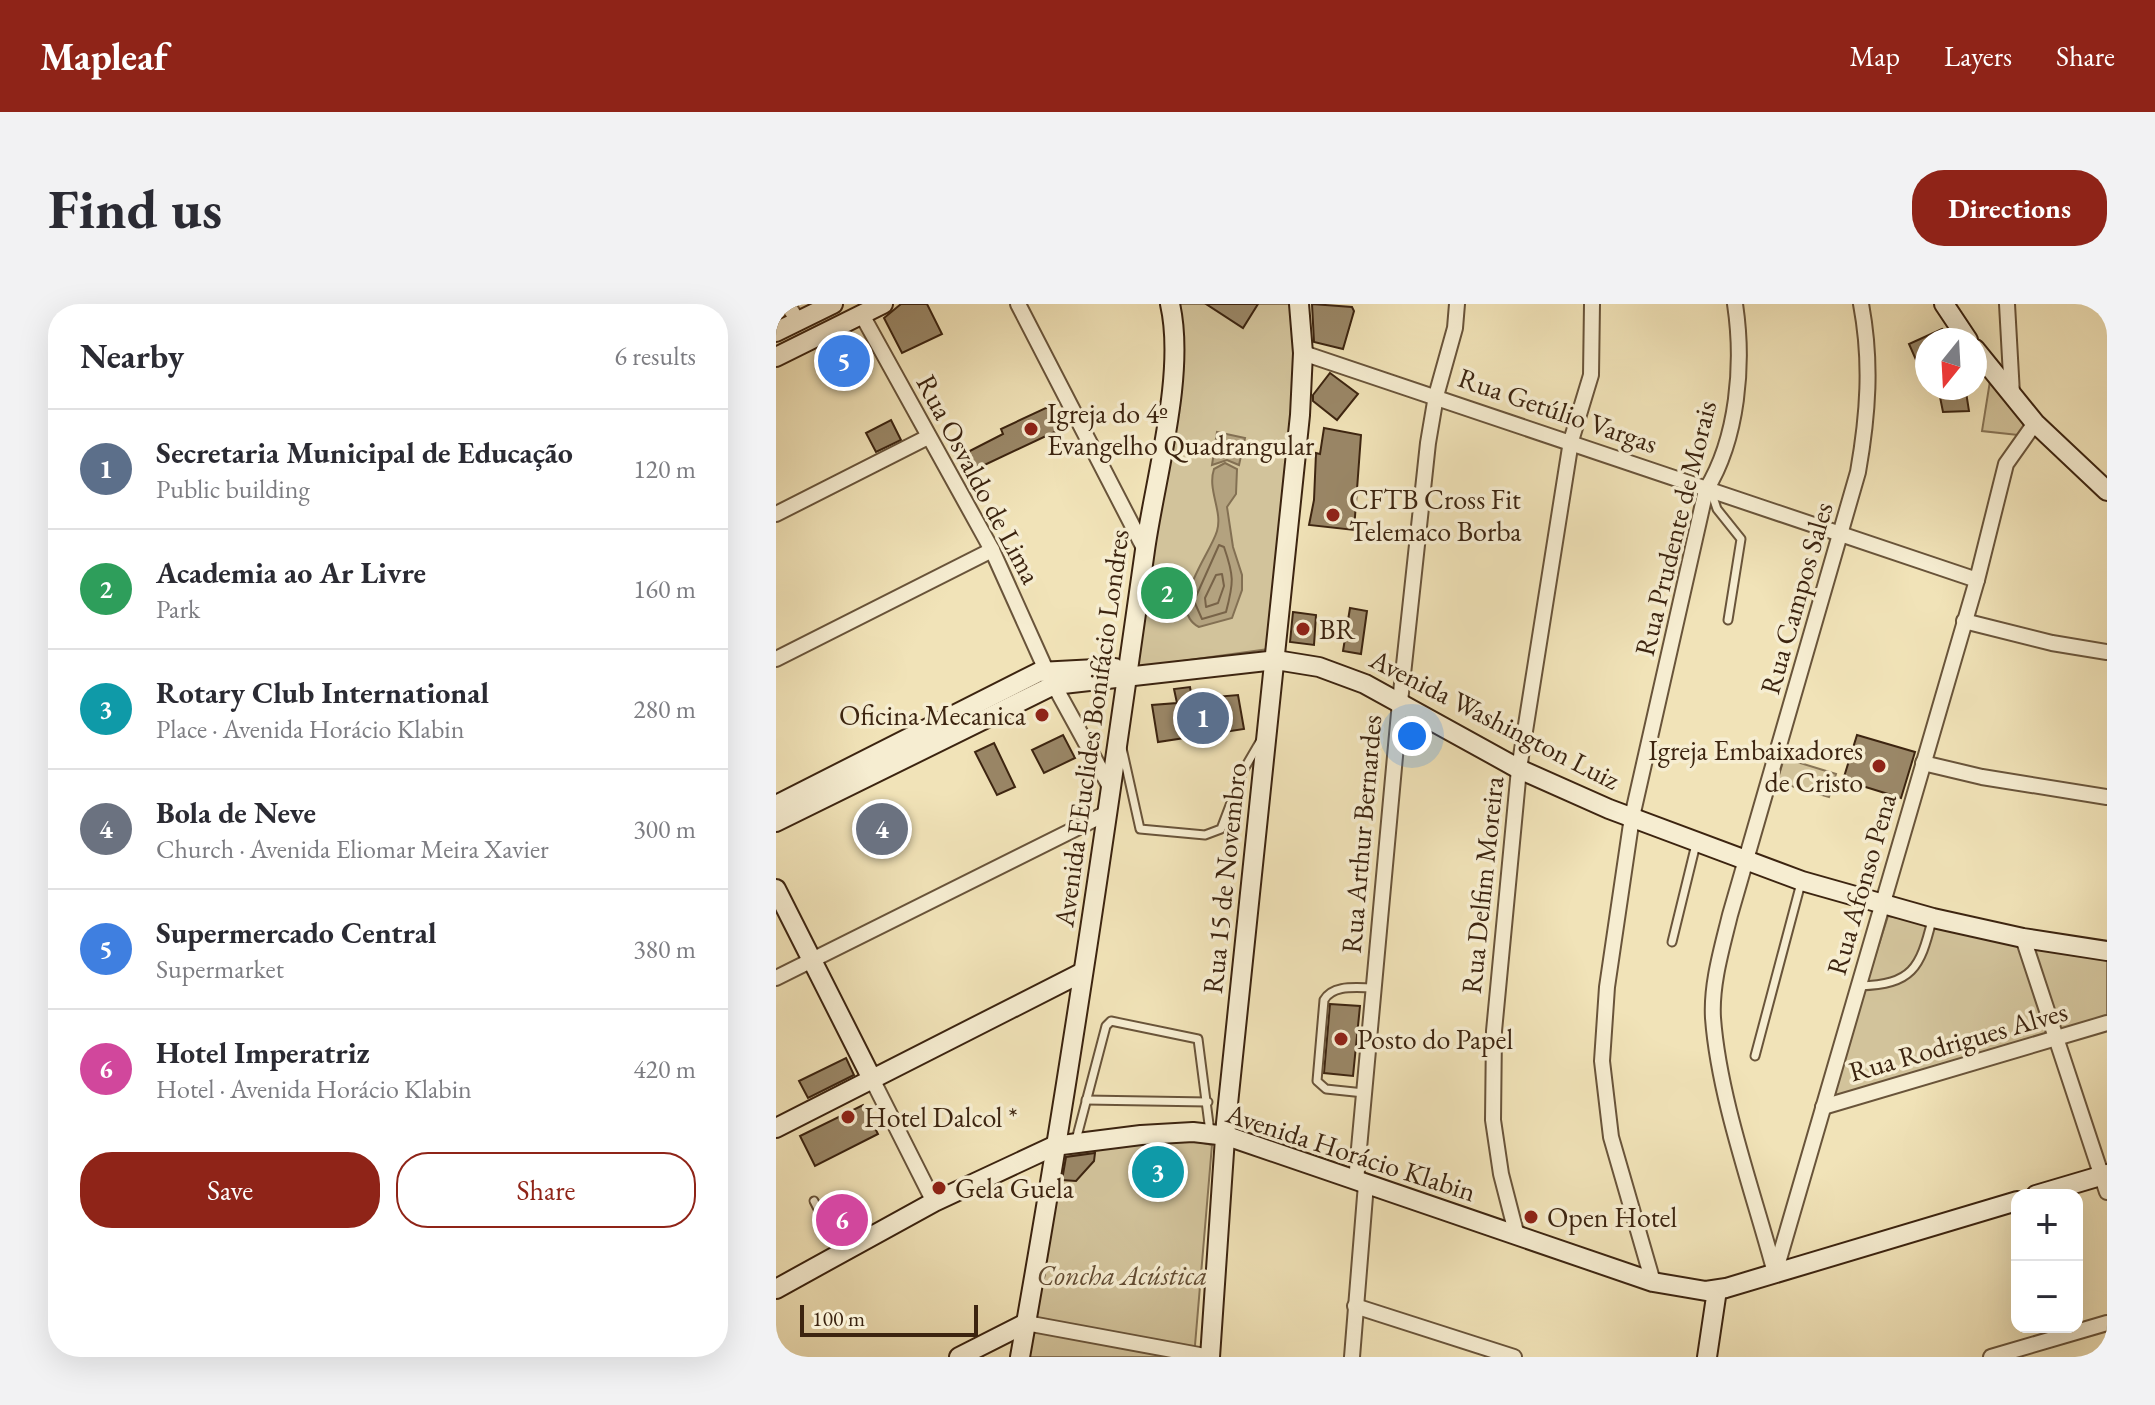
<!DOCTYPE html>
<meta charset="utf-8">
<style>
:root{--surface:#fff;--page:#f2f2f3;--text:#2b2b33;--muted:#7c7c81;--line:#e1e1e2;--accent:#8f2418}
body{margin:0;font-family:"EB Garamond",serif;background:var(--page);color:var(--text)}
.controls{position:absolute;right:24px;bottom:24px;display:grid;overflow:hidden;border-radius:16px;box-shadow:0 8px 32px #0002}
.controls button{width:72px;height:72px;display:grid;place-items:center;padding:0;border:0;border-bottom:2px solid var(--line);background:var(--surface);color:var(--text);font:40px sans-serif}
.compass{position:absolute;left:1139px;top:24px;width:72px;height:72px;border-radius:50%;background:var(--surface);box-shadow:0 8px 32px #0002;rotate:198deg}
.scale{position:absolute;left:24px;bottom:20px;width:178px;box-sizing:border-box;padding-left:8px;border:4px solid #3c2410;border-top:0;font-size:22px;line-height:28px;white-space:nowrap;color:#3c2410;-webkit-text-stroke:6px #f6edd1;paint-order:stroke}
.you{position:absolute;left:636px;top:432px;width:28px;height:28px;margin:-20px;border:6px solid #fff;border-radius:50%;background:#1a73e8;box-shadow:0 0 0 12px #1a73e833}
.badge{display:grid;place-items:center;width:52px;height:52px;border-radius:50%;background:var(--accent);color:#fff;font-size:26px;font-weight:700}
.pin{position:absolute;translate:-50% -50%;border:4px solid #fff;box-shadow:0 2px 8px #0006}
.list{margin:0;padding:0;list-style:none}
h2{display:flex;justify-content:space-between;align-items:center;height:104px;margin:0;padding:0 32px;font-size:34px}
h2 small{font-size:26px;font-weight:400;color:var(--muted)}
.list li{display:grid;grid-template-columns:52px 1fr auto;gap:24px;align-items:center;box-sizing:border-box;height:120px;padding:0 32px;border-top:2px solid var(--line)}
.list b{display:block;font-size:30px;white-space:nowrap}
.list p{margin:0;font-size:26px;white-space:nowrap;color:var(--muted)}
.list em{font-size:26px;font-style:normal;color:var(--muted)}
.actions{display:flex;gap:16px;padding:24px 32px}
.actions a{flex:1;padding:18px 0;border:2px solid var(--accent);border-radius:32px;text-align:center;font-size:28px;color:var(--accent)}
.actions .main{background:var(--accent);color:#fff}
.map{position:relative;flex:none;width:1331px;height:1053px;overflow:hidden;border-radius:32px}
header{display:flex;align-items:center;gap:48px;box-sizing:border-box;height:112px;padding:0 40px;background:var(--accent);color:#fff}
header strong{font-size:38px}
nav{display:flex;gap:44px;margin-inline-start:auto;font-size:28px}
.intro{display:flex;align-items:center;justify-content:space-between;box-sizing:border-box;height:192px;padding:0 48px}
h1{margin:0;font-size:56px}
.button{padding:20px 36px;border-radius:32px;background:var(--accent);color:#fff;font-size:28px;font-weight:700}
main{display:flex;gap:48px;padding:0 48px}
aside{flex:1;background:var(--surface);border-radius:32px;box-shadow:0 8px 32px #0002}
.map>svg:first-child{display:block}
.green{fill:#d2c39b;stroke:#877456;stroke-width:2}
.water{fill:#b3a27f;stroke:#837053;stroke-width:2}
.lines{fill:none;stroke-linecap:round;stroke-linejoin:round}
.shore{stroke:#786348;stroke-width:2}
.building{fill:#9a8767;stroke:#3c2410;stroke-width:2}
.lane-casing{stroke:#69543a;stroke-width:11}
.street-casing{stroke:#69543a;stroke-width:18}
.secondary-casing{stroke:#3c2410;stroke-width:22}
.lane{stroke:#f6edd1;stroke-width:7}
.street{stroke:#f6edd1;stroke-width:14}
.secondary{stroke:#f6edd1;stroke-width:18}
.poi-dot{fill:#8f2418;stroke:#f6edd1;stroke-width:3}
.labels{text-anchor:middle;stroke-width:7;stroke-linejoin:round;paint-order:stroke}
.street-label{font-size:28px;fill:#3c2410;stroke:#f6edd1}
.poi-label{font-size:28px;fill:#3c2410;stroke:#f6edd1;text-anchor:start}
.park-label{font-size:28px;font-style:italic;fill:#624c33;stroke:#f6edd1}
</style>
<header>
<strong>Mapleaf</strong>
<nav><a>Map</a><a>Layers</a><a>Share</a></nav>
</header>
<div class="intro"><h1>Find us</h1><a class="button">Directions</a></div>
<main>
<aside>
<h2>Nearby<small>6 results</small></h2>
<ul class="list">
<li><span class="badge" style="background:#5c6f8a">1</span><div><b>Secretaria Municipal de Educação</b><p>Public building</p></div><em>120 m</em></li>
<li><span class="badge" style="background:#2e9e5b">2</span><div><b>Academia ao Ar Livre</b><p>Park</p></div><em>160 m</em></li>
<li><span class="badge" style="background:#0f9aa8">3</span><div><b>Rotary Club International</b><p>Place · Avenida Horácio Klabin</p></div><em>280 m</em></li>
<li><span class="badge" style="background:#6b7280">4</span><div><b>Bola de Neve</b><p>Church · Avenida Eliomar Meira Xavier</p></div><em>300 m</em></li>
<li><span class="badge" style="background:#3f7fe0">5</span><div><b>Supermercado Central</b><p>Supermarket</p></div><em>380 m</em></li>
<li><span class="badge" style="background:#d1479c">6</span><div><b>Hotel Imperatriz</b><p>Hotel · Avenida Horácio Klabin</p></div><em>420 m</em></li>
</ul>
<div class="actions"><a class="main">Save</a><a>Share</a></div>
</aside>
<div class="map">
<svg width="1331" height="1053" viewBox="0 0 1331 1053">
<rect width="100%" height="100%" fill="#f1e3b8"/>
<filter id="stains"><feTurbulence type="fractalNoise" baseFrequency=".0025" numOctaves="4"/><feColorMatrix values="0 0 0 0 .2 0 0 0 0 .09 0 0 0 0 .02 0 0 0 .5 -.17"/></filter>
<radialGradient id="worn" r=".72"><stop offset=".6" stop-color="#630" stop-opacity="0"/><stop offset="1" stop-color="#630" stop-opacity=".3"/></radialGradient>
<!-- green -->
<g class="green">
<polygon points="400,0 520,0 522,29 500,344 356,364"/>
<polygon points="1214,77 1259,119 1242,131 1206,127"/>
<polygon points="1008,454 1060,470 1053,493 1001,478"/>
<polygon points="1112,612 1331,654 1331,714 1053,798"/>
<polygon points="390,830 436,841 418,1053 253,1053 286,854"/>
</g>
<!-- water -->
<g class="water">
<polygon points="441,128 469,134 463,161 451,156 436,161"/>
<path d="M449 159 461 165 460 190 451 203 457 243 466 271V286L456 314 423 323C389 305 434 251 441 227 447 207 431 186 438 165Z"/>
</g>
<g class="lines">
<!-- shore -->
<g class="shore">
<path d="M443 241 448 243C458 272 458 278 450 308L426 315 418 297Z"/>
<polygon points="446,270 448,282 442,299 430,303 429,294 440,271"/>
</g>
</g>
<!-- building -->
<g class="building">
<polygon points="125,0 151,0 166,30 126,49 108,14"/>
<polygon points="430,0 482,0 467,24"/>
<polygon points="536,0 576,3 578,7 567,45 538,38"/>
<polygon points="1166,25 1176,36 1151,36 1151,62 1144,65 1133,40"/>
<polygon points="554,69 582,90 561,116 537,97 537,91"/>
<polygon points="1190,88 1193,107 1167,108 1164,93 1167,89"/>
<polygon points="274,102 285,125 202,164 204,168 195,172 184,152 227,130 225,125"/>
<polygon points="115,116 125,136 100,148 90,129"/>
<polygon points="548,124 585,131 578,226 533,221 538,196 540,149 544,150"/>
<polygon points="574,304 591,307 585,350 567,347"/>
<polygon points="517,308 540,311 538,341 514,338"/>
<polygon points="414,383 416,395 462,391 468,425 382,438 376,401 401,399 398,385"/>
<polygon points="287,431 299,454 268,469 256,446"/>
<polygon points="1081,431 1139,448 1125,494 1067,476"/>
<polygon points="218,439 239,483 221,491 199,448"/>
<polygon points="104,499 126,542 107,551 86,508"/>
<polygon points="554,700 584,702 577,772 548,769"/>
<polygon points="70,754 78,771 32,794 23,777"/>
<polygon points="87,801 102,830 39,862 24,832"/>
<polygon points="319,849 318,857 300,877 286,876 290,853"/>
<polygon points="71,894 86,924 65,936 49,905"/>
</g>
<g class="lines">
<!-- lane casing -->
<g class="lane-casing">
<g id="lane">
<polyline points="1328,0 1331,4"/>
<polyline points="935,187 941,205 965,235 952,316"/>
<polyline points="346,444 364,525 429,531 445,525 467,467 485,436"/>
<polyline points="896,638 920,540"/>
<path d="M1084 682C1136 680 1144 665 1156 616"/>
<polyline points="979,752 1025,579"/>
<path d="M588 789 550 785 541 777 548 696C557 680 581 684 598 684"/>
<polyline points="310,796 432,798"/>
<polyline points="300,836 330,722 335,717 422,735 434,828"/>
<polyline points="38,897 64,948"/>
</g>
</g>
<!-- street casing -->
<g class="street-casing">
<g id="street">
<polyline points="11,0 22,17"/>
<polyline points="242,0 369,246"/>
<polyline points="1231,0 1236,90"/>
<polyline points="86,11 216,246 270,366"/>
<polyline points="527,49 1201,276"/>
<polyline points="0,210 152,133"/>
<polyline points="1188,317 1276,339 1331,348"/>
<polyline points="0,355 216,246"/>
<polyline points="278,381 334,483"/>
<polyline points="1147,459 1206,473 1331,493"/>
<polyline points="1247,634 1331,888"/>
<polyline points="0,674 331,509"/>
<polyline points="96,775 158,898"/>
<polyline points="1047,803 1331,719"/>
<polyline points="580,877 624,398 652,139 660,92 679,24 681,0"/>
<polyline points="741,932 725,870 717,816 718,727 743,465 795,137 815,71 816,0"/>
<path d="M999 969C978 890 943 795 937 714 935 680 946 644 954 611L1082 168C1092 111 1096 58 1085 0"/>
<polyline points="999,969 1201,276 1230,160 1259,119"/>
<path d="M877 978 835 833 826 757 831 683 856 513 930 186C962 134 968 60 959 0"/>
<polyline points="579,1002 738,1053"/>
<polyline points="250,1019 434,1053"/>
<polyline points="576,1053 590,880"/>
<polyline points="1215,1053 1331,1019"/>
</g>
</g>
<!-- secondary casing -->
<g class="secondary-casing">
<g id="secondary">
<polyline points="1168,0 1192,36"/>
<polyline points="0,28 57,0"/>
<polyline points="1199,45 1259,119 1331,187"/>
<polyline points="0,53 107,0"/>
<polyline points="0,501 263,368 339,364"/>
<polyline points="0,518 278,381 500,356 543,363 589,380 743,465 833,505 1026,577 1157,614 1247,634 1331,647"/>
<polyline points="0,585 96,775"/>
<polyline points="0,824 307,668"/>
<polyline points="1260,891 1331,870"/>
<polyline points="0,985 158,898 278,842 365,831 417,828 451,832 877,978 930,987 950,984 1241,897"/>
<polyline points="183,1053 250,1019"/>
<path d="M244 1053C292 785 331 515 369 246 379 174 410 70 394 0"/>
<polyline points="434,1053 450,819 524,111 527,49 523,0"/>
<polyline points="931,1053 941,986"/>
</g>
</g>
<!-- lane -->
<use href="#lane" class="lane"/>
<!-- street -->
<use href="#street" class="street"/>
<!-- secondary -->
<use href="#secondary" class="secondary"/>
</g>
<!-- markers -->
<g class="poi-dot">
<circle cx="255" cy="125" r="8"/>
<circle cx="557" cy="211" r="8"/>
<circle cx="527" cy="325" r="8"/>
<circle cx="266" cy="411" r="8"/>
<circle cx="1103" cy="462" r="8"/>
<circle cx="565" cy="735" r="8"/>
<circle cx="72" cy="813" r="8"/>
<circle cx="163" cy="884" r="8"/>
<circle cx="755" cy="913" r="8"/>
</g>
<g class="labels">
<!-- street labels -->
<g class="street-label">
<text transform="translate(782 106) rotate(19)" y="10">Rua Getúlio Vargas</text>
<text transform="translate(203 175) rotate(62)" y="10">Rua Osvaldo de Lima</text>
<text transform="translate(899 224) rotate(-76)" y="10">Rua Prudente de Morais</text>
<text transform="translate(1020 294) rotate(-74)" y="10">Rua Campos Sales</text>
<text transform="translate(719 415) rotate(27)" y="10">Avenida Washington Luiz</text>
<text transform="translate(315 424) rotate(-82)" y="10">Avenida EEuclides Bonifácio Londres</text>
<text transform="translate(585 530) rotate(-85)" y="10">Rua Arthur Bernardes</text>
<text transform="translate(448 574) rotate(-84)" y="10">Rua 15 de Novembro</text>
<text transform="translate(1085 580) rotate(-74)" y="10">Rua Afonso Pena</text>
<text transform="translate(706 581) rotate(-84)" y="10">Rua Delfim Moreira</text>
<text transform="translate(1182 737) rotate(-16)" y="10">Rua Rodrigues Alves</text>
<text transform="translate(575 848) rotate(18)" y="10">Avenida Horácio Klabin</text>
</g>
<!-- poi labels -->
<g class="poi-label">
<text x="271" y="119">Igreja do 4º<tspan x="271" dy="32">Evangelho Quadrangular</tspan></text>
<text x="573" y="205">CFTB Cross Fit<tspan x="573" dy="32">Telemaco Borba</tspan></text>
<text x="543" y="335">BR</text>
<text x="250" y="421" text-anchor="end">Oficina Mecanica</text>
<text x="1087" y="456" text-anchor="end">Igreja Embaixadores<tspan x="1087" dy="32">de Cristo</tspan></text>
<text x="581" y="745">Posto do Papel</text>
<text x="88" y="823">Hotel Dalcol *</text>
<text x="179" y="894">Gela Guela</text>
<text x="771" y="923">Open Hotel</text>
</g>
<!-- park labels -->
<g class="park-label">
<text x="346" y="981">Concha Acústica</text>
</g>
</g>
<rect width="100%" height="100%" filter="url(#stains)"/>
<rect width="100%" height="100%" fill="url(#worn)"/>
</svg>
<div class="controls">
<button>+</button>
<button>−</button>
</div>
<svg class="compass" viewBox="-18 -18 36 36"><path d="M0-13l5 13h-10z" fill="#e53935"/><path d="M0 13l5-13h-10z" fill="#7c7c81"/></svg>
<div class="scale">100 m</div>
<div class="you"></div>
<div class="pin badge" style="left:427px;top:414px;background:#5c6f8a">1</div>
<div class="pin badge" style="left:391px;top:289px;background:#2e9e5b">2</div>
<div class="pin badge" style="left:382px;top:868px;background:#0f9aa8">3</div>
<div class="pin badge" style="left:106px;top:525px;background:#6b7280">4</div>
<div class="pin badge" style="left:68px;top:57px;background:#3f7fe0">5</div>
<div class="pin badge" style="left:66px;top:916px;background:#d1479c">6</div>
</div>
</main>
